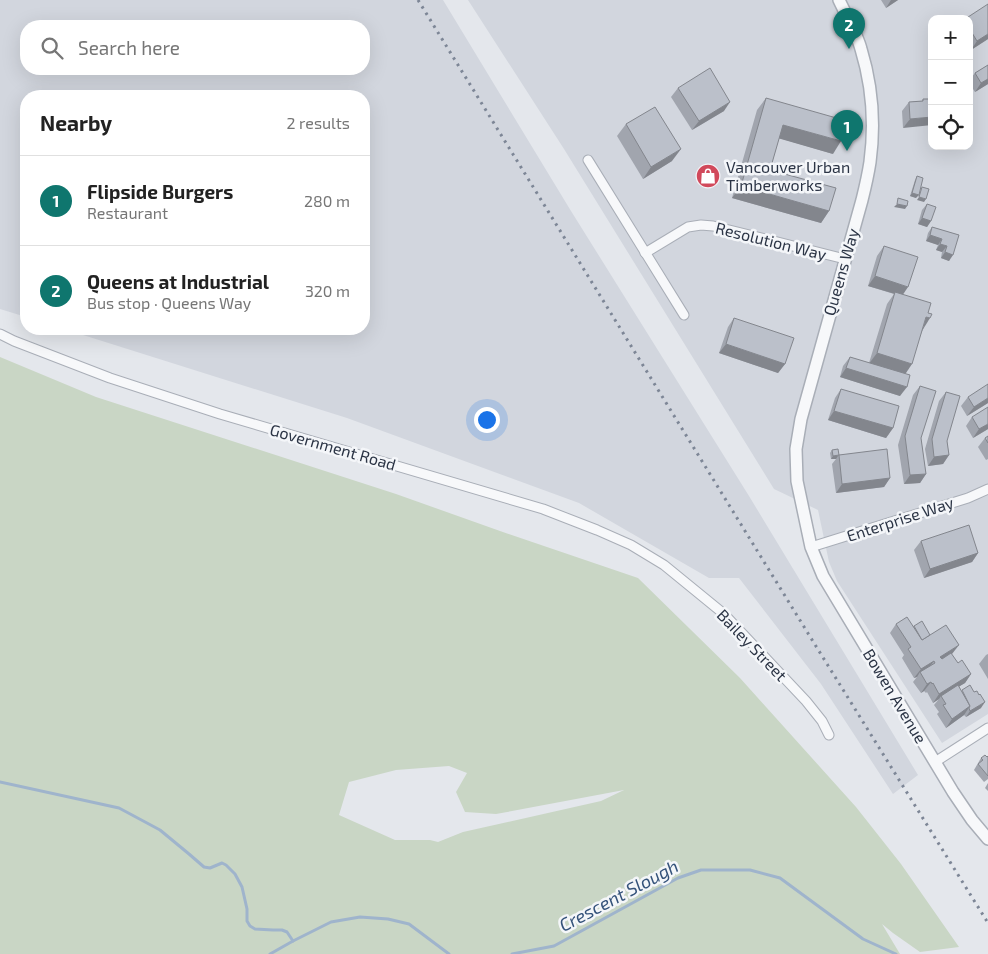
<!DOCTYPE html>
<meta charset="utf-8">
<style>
:root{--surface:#fff;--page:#f2f2f2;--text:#222;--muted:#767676;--line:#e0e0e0;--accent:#0f766e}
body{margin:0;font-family:"Exo 2",sans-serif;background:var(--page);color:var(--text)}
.controls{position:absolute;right:15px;top:15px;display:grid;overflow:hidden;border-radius:10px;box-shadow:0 5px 20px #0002}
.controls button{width:45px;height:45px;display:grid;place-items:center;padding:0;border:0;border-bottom:1px solid var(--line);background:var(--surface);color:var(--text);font:25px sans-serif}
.you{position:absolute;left:486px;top:419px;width:18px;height:18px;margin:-12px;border:4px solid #fff;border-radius:50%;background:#1a73e8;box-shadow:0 0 0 8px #1a73e833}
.badge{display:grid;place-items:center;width:32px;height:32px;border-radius:50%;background:var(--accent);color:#fff;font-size:16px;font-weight:700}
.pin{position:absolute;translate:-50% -41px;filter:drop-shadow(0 1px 2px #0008)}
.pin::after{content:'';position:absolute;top:26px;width:18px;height:15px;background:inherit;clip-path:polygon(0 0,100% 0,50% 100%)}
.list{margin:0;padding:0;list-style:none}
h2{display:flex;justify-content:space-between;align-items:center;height:65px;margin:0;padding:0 20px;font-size:21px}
h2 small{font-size:16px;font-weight:400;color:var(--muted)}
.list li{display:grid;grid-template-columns:32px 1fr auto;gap:15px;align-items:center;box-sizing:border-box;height:90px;padding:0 20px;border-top:1px solid var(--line)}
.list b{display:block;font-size:19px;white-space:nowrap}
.list p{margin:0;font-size:16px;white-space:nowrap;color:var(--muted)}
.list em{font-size:16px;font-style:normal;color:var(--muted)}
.icon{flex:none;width:28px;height:28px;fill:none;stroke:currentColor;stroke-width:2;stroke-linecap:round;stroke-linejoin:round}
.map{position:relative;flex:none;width:988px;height:954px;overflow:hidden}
.search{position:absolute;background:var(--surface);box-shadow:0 5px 20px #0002;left:20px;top:20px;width:350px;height:55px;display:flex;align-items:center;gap:12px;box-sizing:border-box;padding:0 18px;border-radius:20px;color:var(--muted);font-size:19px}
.panel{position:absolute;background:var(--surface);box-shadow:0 5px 20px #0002;left:20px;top:90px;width:350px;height:245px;border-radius:20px}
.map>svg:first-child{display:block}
.built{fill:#d2d6de;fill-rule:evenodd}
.green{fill:#c9d6c5;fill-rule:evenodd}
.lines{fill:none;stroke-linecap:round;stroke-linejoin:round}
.stream{stroke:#9fb4cc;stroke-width:3}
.minor-casing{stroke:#a9aeb7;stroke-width:11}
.tertiary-casing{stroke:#a9aeb7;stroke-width:14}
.minor{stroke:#f7f8fa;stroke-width:9}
.tertiary{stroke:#f7f8fa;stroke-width:11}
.rail{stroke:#7d8696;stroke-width:3;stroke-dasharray:2.5 5;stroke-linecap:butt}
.wall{fill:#a1a5ae}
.shaded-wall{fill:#83868d}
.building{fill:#bbc0ca;stroke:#83868d}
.labels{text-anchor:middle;stroke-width:5;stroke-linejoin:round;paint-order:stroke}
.poi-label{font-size:16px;fill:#2b3445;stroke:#f4f6f9;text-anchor:start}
.street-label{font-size:16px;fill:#2b3445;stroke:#f4f6f9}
.water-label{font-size:18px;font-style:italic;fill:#34527a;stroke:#f4f6f9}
</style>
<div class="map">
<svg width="988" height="954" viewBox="0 0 988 954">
<rect width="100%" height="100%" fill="#e4e7ec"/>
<!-- built -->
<g class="built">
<path d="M0 0H443L571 211 749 496 918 775 893 794 821 684 739 578H709L579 503 347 418 64 329H364V96H26V317L0 309ZM364 26V69H26V26Z"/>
<path d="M468 0H988V714L942 743 837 581 829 562 818 510 774 489 564 149ZM932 19H969V146H932Z"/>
</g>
<!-- green -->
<path class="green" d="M0 357 96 397 396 494 500 531 638 578 740 678 856 807 901 864 959 947 920 952 893 933 882 924 900 954H0ZM449 766 467 773 456 792 465 812 496 814 624 790 601 801 463 832 438 842 430 840H395L339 815 349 782 396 770Z"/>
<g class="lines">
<!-- stream -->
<g class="stream">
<polyline points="0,782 119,808 147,823 160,830 189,854 204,867 210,868 222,863 226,865 235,874 242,887 247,909 247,921 250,926 255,929 273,930 282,930 287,932 293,941"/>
<polyline points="270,954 293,941 331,922 360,917 388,919 409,924 449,954"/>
<polyline points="512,954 554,946 678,878 701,870 750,870 780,878 863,939 896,954"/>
</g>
<!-- minor casing -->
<g class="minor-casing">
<g id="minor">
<polyline points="588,160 684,315"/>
<polyline points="645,253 688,227 701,225 713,226 845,259"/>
<polyline points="0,334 14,341 110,378 220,414 543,509 597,530 631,545 664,565 724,614 806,701 822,721 829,735"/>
<polyline points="811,547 968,498 988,489"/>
<polyline points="935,762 988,728"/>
</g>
</g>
<!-- tertiary casing -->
<g class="tertiary-casing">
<path id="tertiary" d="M839 0C846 15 857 34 861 49 872 85 875 125 870 162 868 175 865 188 862 200L801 419 796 449 797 481 811 547 823 576 953 792 972 820 988 839"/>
</g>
<!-- minor -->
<use href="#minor" class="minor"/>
<!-- tertiary -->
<use href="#tertiary" class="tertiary"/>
<!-- rail -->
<polyline class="rail" points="418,0 814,643 988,923"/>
</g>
<!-- wall -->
<g class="wall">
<polygon points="881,0 898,0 886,8"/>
<polygon points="969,19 988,39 971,50 969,48"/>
<polygon points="988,65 988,84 975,92 969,83 969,80 975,73"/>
<polygon points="678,88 724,111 692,130 671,97"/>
<polygon points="766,98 833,154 779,138 770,170 829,211 821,223 732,198 757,110"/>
<polygon points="923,99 932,99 903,128 902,111 909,102 922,101"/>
<polygon points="626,124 672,161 643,179 617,136"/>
<polygon points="917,176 916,198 910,196 915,180"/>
<polygon points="927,204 931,221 927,227 918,224 922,210"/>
<polygon points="932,227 959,235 949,261 941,258 942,252 936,250 938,245 926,241 928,233"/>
<polygon points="884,246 903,294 923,329 905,374 900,396 840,377 843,366 850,357 869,363 887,304 894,294 868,286 877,256"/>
<polygon points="734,318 785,364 778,373 719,353 728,327"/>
<polygon points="920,386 921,438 926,474 920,483 904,484 898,445 913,395"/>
<polygon points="841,389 893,428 886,438 828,420 835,398"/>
<polygon points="946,392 947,441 949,455 943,464 928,466 925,449 939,401"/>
<polygon points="968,397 988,403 967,416 961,406"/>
<polygon points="972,417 988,429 973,438 966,426"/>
<polygon points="988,436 988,459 986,460 978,447 985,438"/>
<polygon points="832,450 839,455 890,478 884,487 836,493 832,464 836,459 831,459 830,453"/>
<polygon points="921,541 978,553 972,562 924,578 914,550"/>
<polygon points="896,624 914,626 930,635 952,655 958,663 971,674 965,683 959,686 961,691 981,708 966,717 964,715 946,728 937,714 939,712 934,705 939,699 933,703 927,692 926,693 924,691 921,693 913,682 917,677 914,678 902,658 904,655 890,633"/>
<polygon points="988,654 988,679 979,664 986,655"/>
<polygon points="988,756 988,779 984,782 974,770 981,758"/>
<polygon points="988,783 988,791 985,788"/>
</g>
<!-- shaded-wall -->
<g class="shaded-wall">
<polygon points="891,0 898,0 886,8"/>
<polygon points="988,34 988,39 971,50 977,41"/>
<polygon points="988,79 988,84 975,92 981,83"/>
<polygon points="730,102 724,111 692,130 699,121"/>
<polygon points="932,117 932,125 903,128 910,119"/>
<polygon points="783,125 841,141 833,154 774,137"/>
<polygon points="681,149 672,161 643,179 651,167"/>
<polygon points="741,186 829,211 821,223 732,198"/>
<polygon points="912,193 919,195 916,198 910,196"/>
<polygon points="919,197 926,199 924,202 917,200"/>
<polygon points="897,204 907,206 905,209 894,207"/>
<polygon points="922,218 931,221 927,227 918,224"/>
<polygon points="930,235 942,239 938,245 926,241"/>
<polygon points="940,244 947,246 942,252 936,250"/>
<polygon points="945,252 953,255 949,261 941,258"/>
<polygon points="875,276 908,287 902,296 868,286"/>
<polygon points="926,317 930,318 922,331"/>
<polygon points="726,344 785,364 778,373 719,353"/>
<polygon points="877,353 912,364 904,376 868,365"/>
<polygon points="846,368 907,387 900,396 840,377"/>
<polygon points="988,398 988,403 967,416 974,407"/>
<polygon points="834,411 893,428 886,438 828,420"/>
<polygon points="988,424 988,429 973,438 979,429"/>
<polygon points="949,455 943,464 928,466 934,457"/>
<polygon points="833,456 838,456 836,459 831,459"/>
<polygon points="926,474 920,483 904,484 910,475"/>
<polygon points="890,478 884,487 836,493 842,484"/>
<polygon points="978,553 972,562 924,578 930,569"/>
<polygon points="959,645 952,654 934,666 940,657"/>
<polygon points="934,661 927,670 920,672 917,677 914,678 921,669"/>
<polygon points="971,674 965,683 942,697 941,696 939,699 933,703 939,694"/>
<polygon points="931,682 924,691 921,693 927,684"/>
<polygon points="985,702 981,708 966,717 970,711"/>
<polygon points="970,706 964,715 946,728 952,719 959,714"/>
</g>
<!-- building -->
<g class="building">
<polygon points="988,4 988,34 977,41 969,28 969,19 965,19"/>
<polygon points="988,65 988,79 981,83 975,73"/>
<polygon points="710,68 730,102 699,121 678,88"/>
<polygon points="766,98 847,121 841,141 783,125 770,170 836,188 829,211 741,186"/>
<polygon points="923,99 932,99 932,117 910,119 909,102 923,101"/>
<polygon points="655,107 681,149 651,167 626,124"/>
<polygon points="917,176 923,178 919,195 912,193"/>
<polygon points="922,187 929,189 926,199 919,197"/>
<polygon points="898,198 908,201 907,206 897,204"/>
<polygon points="927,204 936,207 931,221 922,218"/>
<polygon points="932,227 959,235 953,255 945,252 947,246 940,244 942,239 930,235"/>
<polygon points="884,246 918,257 908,287 875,276"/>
<polygon points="895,292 931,303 928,313 932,314 930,318 926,317 912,364 877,353"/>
<polygon points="734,318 794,338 785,364 726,344"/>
<polygon points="850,357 910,375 907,387 846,368"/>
<polygon points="988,384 988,398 974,407 968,397"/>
<polygon points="920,386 936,391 921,438 926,474 910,475 905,436"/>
<polygon points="841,389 899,406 893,428 834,411"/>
<polygon points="946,392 960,396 947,441 949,455 934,457 932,439"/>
<polygon points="988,407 988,424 979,429 972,417"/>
<polygon points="988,436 988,443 985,438"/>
<polygon points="838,449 839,455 833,456 832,450"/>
<polygon points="887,449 890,478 842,484 839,455"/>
<polygon points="969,525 978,553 930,569 921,541"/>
<polygon points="907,617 922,640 946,625 959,645 940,657 942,659 951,653 958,663 962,660 971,674 939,694 933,683 932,684 931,682 927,684 920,672 935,663 934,661 921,669 908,649 911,647 896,624"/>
<polygon points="922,621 930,635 922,640 914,626"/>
<polygon points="958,685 970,706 959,714 952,719 943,705 946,704 941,696"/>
<polygon points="970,685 974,692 977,691 979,695 980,694 985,702 970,711 969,708 970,706 962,690"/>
<polygon points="985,755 987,757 988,756 988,776 978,764 983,760 981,758"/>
</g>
<!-- icons -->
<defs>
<g id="shop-disc" transform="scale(1.25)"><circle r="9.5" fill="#d1495b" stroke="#f4f6f9"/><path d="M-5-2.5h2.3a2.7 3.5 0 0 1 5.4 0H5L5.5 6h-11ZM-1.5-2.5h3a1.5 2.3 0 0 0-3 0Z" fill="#fff"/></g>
</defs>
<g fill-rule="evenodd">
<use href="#shop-disc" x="708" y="176"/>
</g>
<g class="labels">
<!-- poi labels -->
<g class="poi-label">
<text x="726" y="173">Vancouver Urban<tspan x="726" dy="18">Timberworks</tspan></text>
</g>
<!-- street labels -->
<g class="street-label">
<text transform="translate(771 241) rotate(14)" y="6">Resolution Way</text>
<text transform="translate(841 272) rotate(-74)" y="6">Queens Way</text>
<text transform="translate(333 447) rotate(16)" y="6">Government Road</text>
<text transform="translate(900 519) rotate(-18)" y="6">Enterprise Way</text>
<text transform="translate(752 645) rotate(46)" y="6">Bailey Street</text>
<text transform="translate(895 696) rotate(59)" y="6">Bowen Avenue</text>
</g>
<!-- water labels -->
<g class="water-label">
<text transform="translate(619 896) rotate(-28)" y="6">Crescent Slough</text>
</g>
</g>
</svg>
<div class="controls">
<button>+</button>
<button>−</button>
<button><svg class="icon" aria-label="locate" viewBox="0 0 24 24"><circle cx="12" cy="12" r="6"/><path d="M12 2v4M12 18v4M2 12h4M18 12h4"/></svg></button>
</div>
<div class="you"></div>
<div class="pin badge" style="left:847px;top:151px">1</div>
<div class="pin badge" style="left:849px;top:49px">2</div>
<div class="search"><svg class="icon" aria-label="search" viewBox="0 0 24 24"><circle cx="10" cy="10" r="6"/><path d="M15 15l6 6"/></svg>Search here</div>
<section class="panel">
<h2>Nearby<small>2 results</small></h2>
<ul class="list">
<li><span class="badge">1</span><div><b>Flipside Burgers</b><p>Restaurant</p></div><em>280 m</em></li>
<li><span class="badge">2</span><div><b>Queens at Industrial</b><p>Bus stop · Queens Way</p></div><em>320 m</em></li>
</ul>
</section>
</div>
